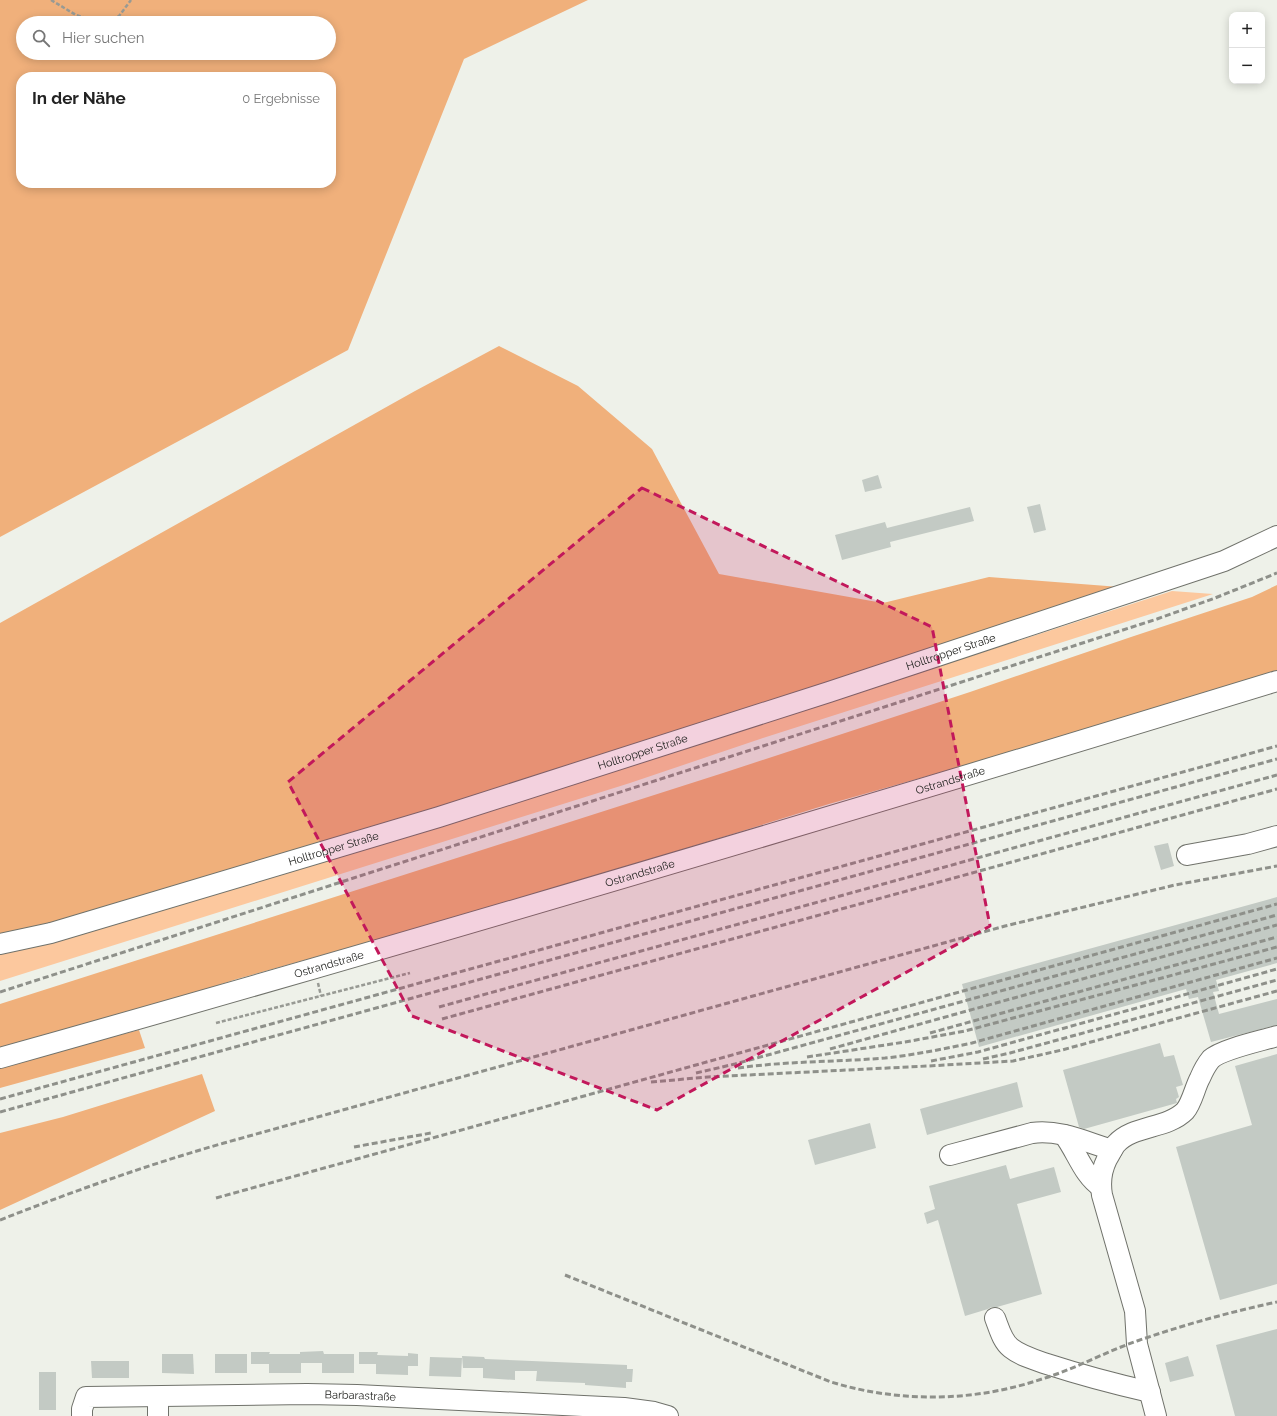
<!DOCTYPE html>
<html lang="de">
<meta charset="utf-8">
<style>
:root{--surface:#fff;--page:#f6f6f6;--text:#222;--muted:#767676;--line:#e0e0e0}
body{margin:0;font-family:Raleway,sans-serif;background:var(--page);color:var(--text)}
.controls{position:absolute;right:12px;top:12px;display:grid;overflow:hidden;border-radius:8px;box-shadow:0 2px 10px #0003}
.controls button{width:36px;height:36px;display:grid;place-items:center;padding:0;border:0;border-bottom:1px solid var(--line);background:var(--surface);color:var(--text);font:20px sans-serif}
.list{margin:0;padding:0;list-style:none}
h2{display:flex;justify-content:space-between;align-items:center;height:52px;margin:0;padding:0 16px;font-size:17px}
h2 small{font-size:13px;font-weight:400;color:var(--muted)}
.icon{flex:none;width:22px;height:22px;fill:none;stroke:currentColor;stroke-width:2;stroke-linecap:round;stroke-linejoin:round}
.map{position:relative;flex:none;width:1277px;height:1416px;overflow:hidden}
.search{position:absolute;background:var(--surface);box-shadow:0 2px 10px #0003;left:16px;top:16px;width:320px;height:44px;display:flex;align-items:center;gap:10px;box-sizing:border-box;padding:0 14px;border-radius:22px;color:var(--muted);font-size:15px}
.panel{position:absolute;background:var(--surface);box-shadow:0 2px 10px #0003;left:16px;top:72px;width:320px;height:116px;border-radius:16px}
.map>svg:first-child{display:block}
.green{fill:#fcc89e}
.forest{fill:#f0b07b;fill-rule:evenodd}
.building{fill:#c3cac4}
.lines{fill:none;stroke-linecap:round;stroke-linejoin:round}
.minor-casing{stroke:#70726b;stroke-width:22}
.path{stroke:#989a94;stroke-width:2.5;stroke-dasharray:4 2;stroke-linecap:butt}
.minor{stroke:#fff;stroke-width:20}
.rail{stroke:#8e908a;stroke-width:3;stroke-dasharray:6 3;stroke-linecap:butt}
.marked{fill:#c2185b;fill-opacity:0.2;stroke:#c2185b;stroke-width:3;stroke-dasharray:8 5;stroke-linejoin:round}
.labels{text-anchor:middle;stroke-width:4;stroke-linejoin:round;paint-order:stroke}
.street-label{font-size:11px;fill:#232421;stroke:#eef1e9}
</style>
<div class="map">
<svg width="1277" height="1416" viewBox="0 0 1277 1416">
<rect width="100%" height="100%" fill="#eef1e9"/>
<!-- green -->
<path class="green" d="M1172 591 1213 594 763 738 630 783 0 981V954C394 843 783 717 1172 591Z"/>
<!-- forest -->
<g class="forest">
<path d="M0 0H588L464 59 348 350 0 537ZM23 23H329V53H23ZM21 77H331V183H21Z"/>
<polygon points="499,346 578,386 652,449 719,574 883,603 989,577 1120,587 478,797 0,938 0,623 415,391"/>
<polygon points="1277,585 1277,672 1075,734 829,804 539,894 237,979 132,1013 0,1049 0,1004 723,773 970,692 1131,637 1252,597"/>
<polygon points="139,1030 145,1048 0,1088 0,1066"/>
<polygon points="202,1074 215,1111 0,1210 0,1133 63,1117"/>
</g>
<!-- building -->
<g class="building">
<polygon points="878,475 882,488 865,492 862,480"/>
<polygon points="1040,504 1046,530 1034,533 1027,507"/>
<polygon points="970,507 974,521 890,542 891,547 842,560 835,535 885,522 887,528"/>
<polygon points="1168,843 1174,866 1161,870 1154,846"/>
<polygon points="1277,897 1277,963 1216,980 1219,991 1213,992 1219,1014 1277,999 1277,1025 1211,1042 1198,997 1189,999 1186,989 979,1047 962,984"/>
<polygon points="1160,1043 1164,1057 1174,1055 1183,1085 1176,1087 1179,1097 1176,1099 1177,1103 1084,1129 1079,1127 1063,1070"/>
<polygon points="1277,1054 1277,1284 1220,1300 1176,1147 1252,1125 1235,1066"/>
<polygon points="1017,1082 1023,1107 927,1135 920,1109"/>
<polygon points="870,1123 876,1148 815,1165 808,1140"/>
<polygon points="1006,1165 1010,1179 1054,1167 1061,1192 1017,1204 1042,1294 997,1307 991,1307 988,1309 965,1316 938,1220 927,1224 924,1213 935,1209 929,1186"/>
<polygon points="1277,1329 1277,1416 1235,1416 1216,1345"/>
<polygon points="323,1351 324,1354 354,1354 354,1373 322,1373 322,1363 301,1363 301,1373 269,1373 269,1364 251,1364 251,1352 270,1352 269,1354 300,1354 300,1352"/>
<polygon points="359,1352 378,1352 377,1355 408,1356 408,1353 418,1354 418,1366 408,1366 408,1375 376,1374 376,1364 359,1364"/>
<polygon points="162,1354 193,1354 194,1374 162,1373"/>
<rect x="215" y="1354" width="32" height="19"/>
<polygon points="462,1356 484,1357 485,1359 627,1365 627,1369 633,1369 632,1382 626,1382 626,1388 585,1385 585,1383 536,1381 537,1371 515,1371 515,1380 483,1378 483,1368 463,1368"/>
<polygon points="1188,1356 1194,1376 1170,1382 1165,1363"/>
<polygon points="430,1357 462,1358 461,1377 429,1376"/>
<polygon points="91,1361 129,1361 129,1378 92,1378"/>
<rect x="39" y="1372" width="17" height="38"/>
</g>
<g class="lines">
<!-- minor casing -->
<g class="minor-casing">
<g id="minor">
<polyline points="1187,855 1248,844 1277,836"/>
<path id="s1" d="M0 944 51 933 439 817 829 692 1224 561 1277 536"/>
<path id="s2" d="M0 1058C427 938 852 811 1277 681"/>
<path d="M1064 1135C1077 1152 1083 1175 1101 1187"/>
<path d="M950 1155 1032 1133C1059 1129 1086 1142 1112 1150"/>
<path d="M995 1318C999 1328 1002 1341 1011 1348 1021 1356 1035 1360 1047 1364 1081 1375 1115 1384 1150 1392"/>
<polyline points="158,1397 158,1416"/>
<path id="s3" d="M82 1416V1409L86 1397 307 1394 357 1395 624 1408 654 1412 668 1416"/>
<path d="M1156 1416 1137 1344 1135 1311 1102 1195C1100 1183 1101 1171 1107 1159 1110 1154 1113 1148 1116 1144 1133 1125 1167 1129 1185 1111 1192 1103 1195 1087 1200 1078 1203 1071 1206 1065 1211 1059 1222 1049 1261 1041 1277 1036"/>
</g>
</g>
<!-- path -->
<g class="path">
<polyline points="51,0 76,15 89,19 108,20 119,16 131,0"/>
<polyline points="318,983 321,996"/>
<polyline points="216,1023 410,973"/>
</g>
<!-- minor -->
<use href="#minor" class="minor"/>
<!-- rail -->
<g class="rail">
<polyline points="0,992 1157,619 1215,598 1277,573"/>
<polyline points="439,1007 1277,775"/>
<polyline points="442,1019 1277,789"/>
<polyline points="930,1033 1277,937"/>
<polyline points="830,1049 1277,925"/>
<polyline points="807,1057 905,1042 965,1031 1277,947"/>
<polyline points="983,1059 1010,1053 1277,980"/>
<polyline points="931,1061 978,1052 1277,969"/>
<path d="M738 1068C787 1061 836 1062 885 1058 914 1055 943 1049 972 1043L1277 958"/>
<polyline points="696,1073 735,1064 1277,915"/>
<polyline points="651,1082 708,1077 928,1066 1013,1061 1062,1050 1277,991"/>
<polyline points="0,1099 1277,746"/>
<polyline points="0,1112 1277,759"/>
<polyline points="354,1147 431,1133"/>
<polyline points="216,1198 1277,904"/>
<path d="M0 1220C74 1191 147 1165 224 1143L1005 926 1175 885 1277 866"/>
<path d="M565 1275 831 1382C900 1403 974 1402 1042 1379 1075 1369 1105 1352 1137 1341 1183 1325 1230 1312 1277 1302"/>
</g>
</g>
<!-- marked area -->
<path class="marked" d="M642 488 932 627 990 926 657 1110 412 1016 288 782Z"/>
<g class="labels">
<!-- street labels -->
<g class="street-label">
<text dy="4" stroke="none"><textPath href="#s1" startOffset="995">Holltropper Straße</textPath></text>
<text dy="4" stroke="none"><textPath href="#s1" startOffset="671">Holltropper Straße</textPath></text>
<text dy="4" stroke="none"><textPath href="#s2" startOffset="990">Ostrandstraße</textPath></text>
<text dy="4" stroke="none"><textPath href="#s1" startOffset="347">Holltropper Straße</textPath></text>
<text dy="4" stroke="none"><textPath href="#s2" startOffset="666">Ostrandstraße</textPath></text>
<text dy="4" stroke="none"><textPath href="#s2" startOffset="342">Ostrandstraße</textPath></text>
<text dy="4" stroke="none"><textPath href="#s3" startOffset="294">Barbarastraße</textPath></text>
</g>
</g>
</svg>
<div class="controls">
<button>+</button>
<button>−</button>
</div>
<div class="search"><svg class="icon" aria-label="search" viewBox="0 0 24 24"><circle cx="10" cy="10" r="6"/><path d="M15 15l6 6"/></svg>Hier suchen</div>
<section class="panel">
<h2>In der Nähe<small>0 Ergebnisse</small></h2>
<ul class="list">
</ul>
</section>
</div>
